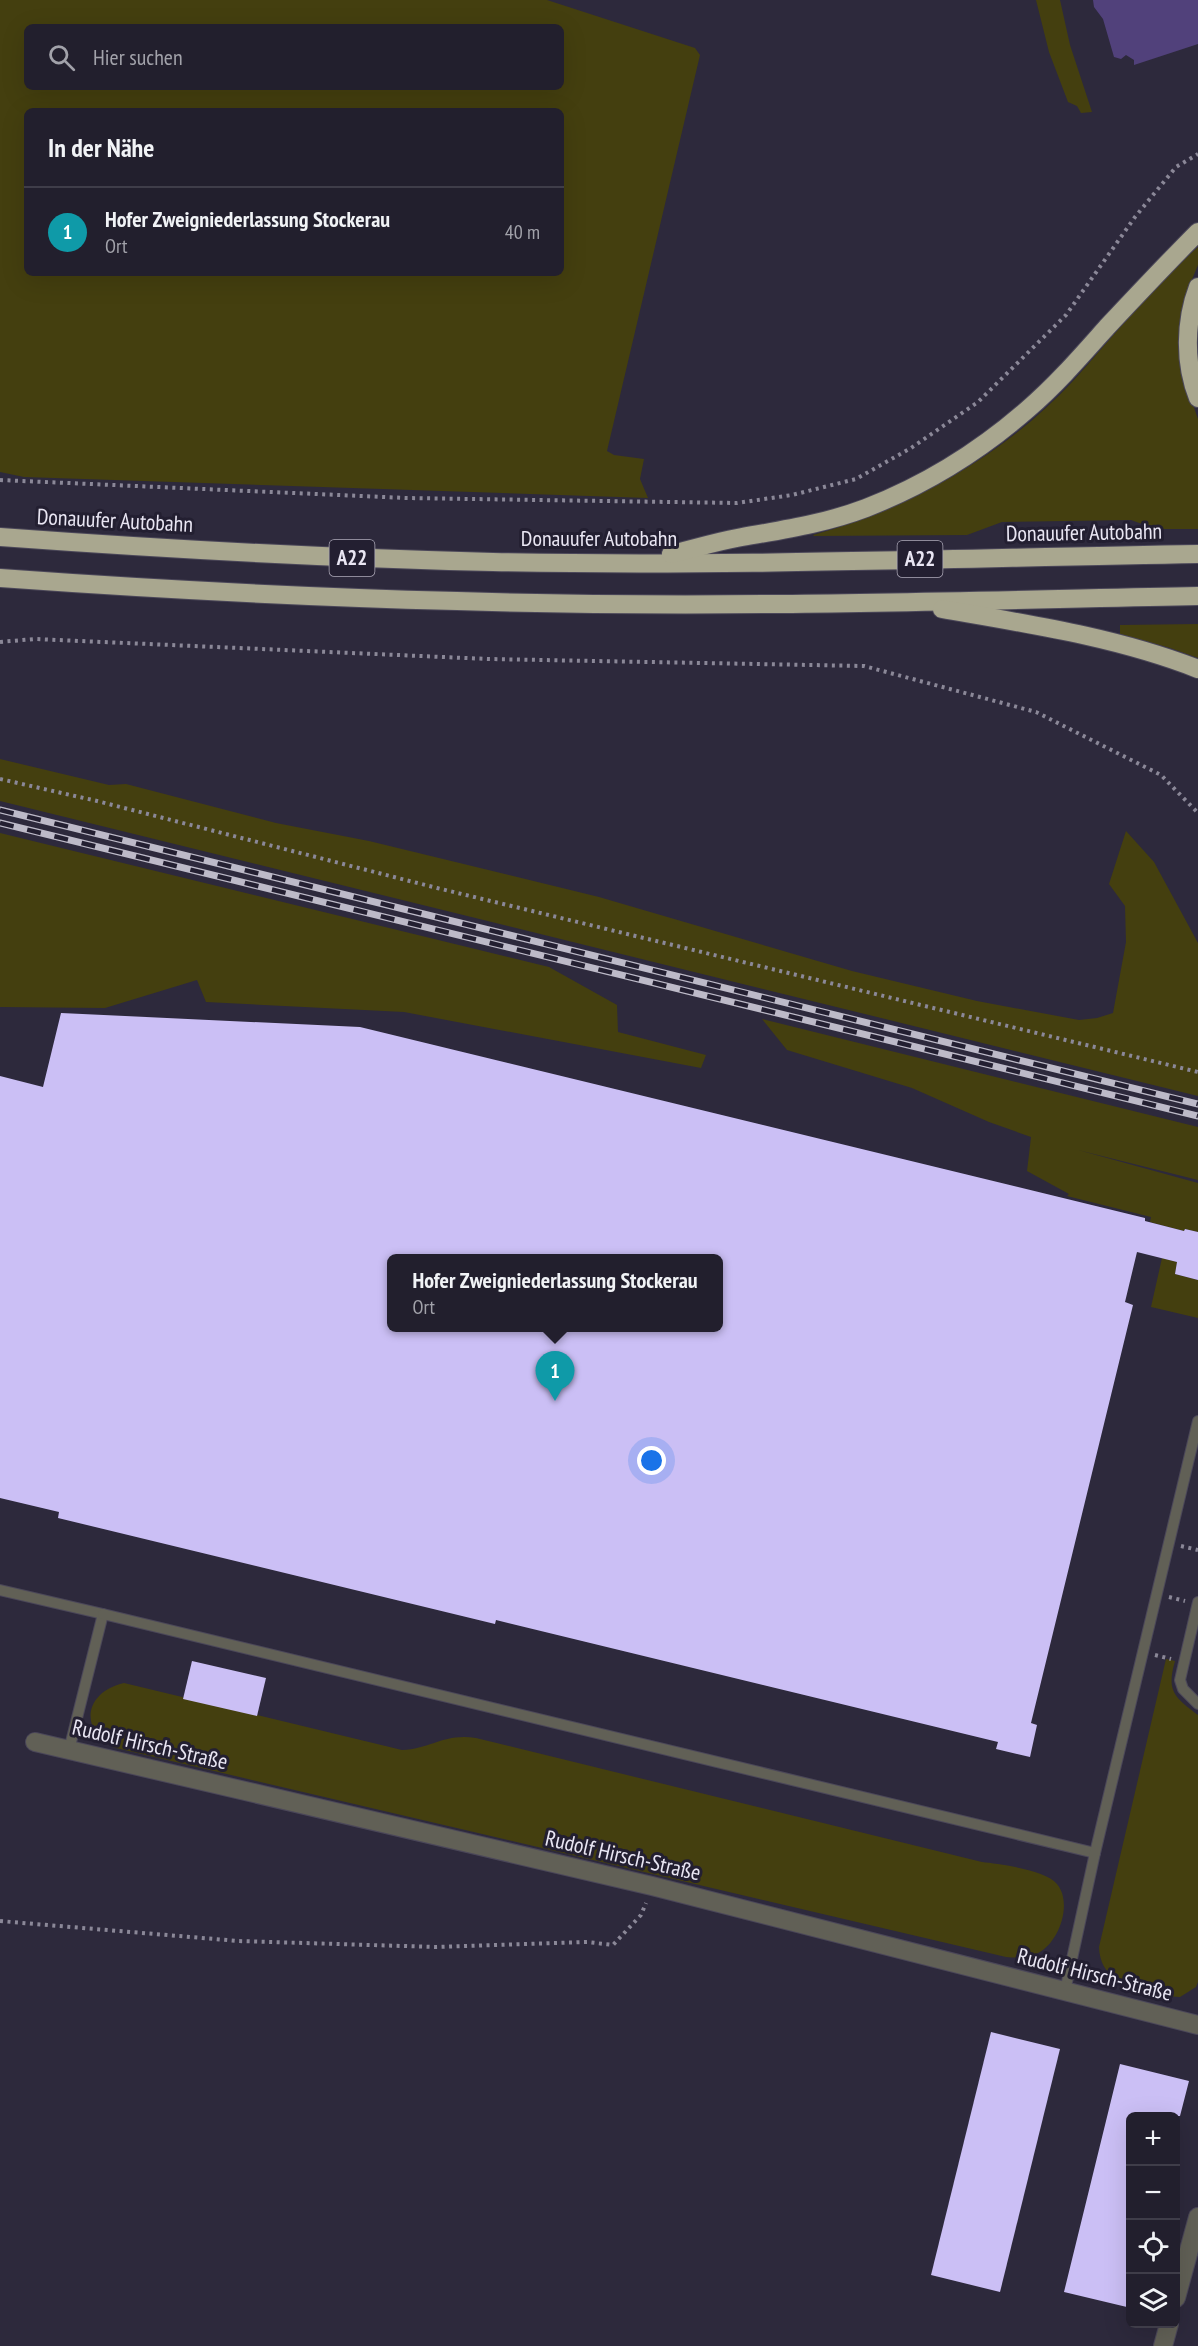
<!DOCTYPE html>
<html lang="de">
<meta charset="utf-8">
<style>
:root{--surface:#221f2d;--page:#2e2c39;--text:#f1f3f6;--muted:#a2a2aa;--line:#3f3d49;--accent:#ea580c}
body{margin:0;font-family:"PT Sans Narrow",sans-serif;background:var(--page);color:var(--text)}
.controls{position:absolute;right:18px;bottom:18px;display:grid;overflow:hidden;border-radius:9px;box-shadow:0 6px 24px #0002}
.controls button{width:54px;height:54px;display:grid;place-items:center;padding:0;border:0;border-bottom:2px solid var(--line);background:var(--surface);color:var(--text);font:30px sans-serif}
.you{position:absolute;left:652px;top:1461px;width:21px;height:21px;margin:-15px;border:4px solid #fff;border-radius:50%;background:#1a73e8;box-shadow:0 0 0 9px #1a73e833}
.badge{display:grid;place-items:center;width:39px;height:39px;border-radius:50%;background:var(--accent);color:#fff;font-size:20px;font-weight:700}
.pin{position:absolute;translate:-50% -50px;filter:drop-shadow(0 2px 3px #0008)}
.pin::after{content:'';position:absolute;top:32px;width:21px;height:18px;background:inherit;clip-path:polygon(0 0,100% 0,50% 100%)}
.popup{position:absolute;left:387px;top:1254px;width:336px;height:78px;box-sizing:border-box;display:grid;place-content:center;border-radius:9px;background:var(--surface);filter:drop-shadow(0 2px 4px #0005);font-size:20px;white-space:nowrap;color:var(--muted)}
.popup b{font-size:22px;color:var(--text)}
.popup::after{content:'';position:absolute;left:50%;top:100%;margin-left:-12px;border:12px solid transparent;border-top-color:var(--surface)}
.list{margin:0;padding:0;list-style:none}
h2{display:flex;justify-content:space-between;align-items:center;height:78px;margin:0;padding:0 24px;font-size:26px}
h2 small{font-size:20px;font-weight:400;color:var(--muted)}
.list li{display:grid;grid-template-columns:39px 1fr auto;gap:18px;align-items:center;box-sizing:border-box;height:90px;padding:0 24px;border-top:2px solid var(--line)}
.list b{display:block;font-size:22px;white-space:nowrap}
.list p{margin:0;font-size:20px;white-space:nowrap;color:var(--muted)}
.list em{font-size:20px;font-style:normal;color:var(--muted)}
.icon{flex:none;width:33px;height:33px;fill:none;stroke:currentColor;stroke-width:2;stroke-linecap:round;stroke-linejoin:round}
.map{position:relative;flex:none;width:1198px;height:2346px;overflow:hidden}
.search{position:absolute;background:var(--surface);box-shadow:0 6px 24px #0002;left:24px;top:24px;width:540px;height:66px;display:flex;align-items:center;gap:15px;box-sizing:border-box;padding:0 21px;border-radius:9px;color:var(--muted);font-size:22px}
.panel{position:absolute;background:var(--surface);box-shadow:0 6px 24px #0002;left:24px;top:108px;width:540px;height:168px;border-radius:9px}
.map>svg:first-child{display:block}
.green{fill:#443f0f;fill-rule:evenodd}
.water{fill:#51417b}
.building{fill:#cbbff5;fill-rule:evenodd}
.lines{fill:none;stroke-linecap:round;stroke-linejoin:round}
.lane-casing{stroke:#4b4759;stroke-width:12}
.street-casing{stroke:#4b4759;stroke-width:20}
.highway-casing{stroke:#4b4759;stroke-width:20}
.path{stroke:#8b8898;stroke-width:4;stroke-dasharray:3 4.5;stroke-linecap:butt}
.lane{stroke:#616056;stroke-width:10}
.street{stroke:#616056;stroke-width:18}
.highway{stroke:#a9a78f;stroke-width:18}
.rail-casing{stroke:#bdbac8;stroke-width:7}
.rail{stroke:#231f31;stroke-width:4.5;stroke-dasharray:14;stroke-linecap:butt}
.labels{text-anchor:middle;stroke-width:6;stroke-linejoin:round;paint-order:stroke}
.shield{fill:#231f31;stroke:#aeaab9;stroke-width:1.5}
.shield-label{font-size:21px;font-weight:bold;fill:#e9e6f3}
.street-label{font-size:22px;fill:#e9e6f3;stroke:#231f31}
</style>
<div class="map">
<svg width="1198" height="2346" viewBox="0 0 1198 2346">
<rect width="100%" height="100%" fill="#2d293c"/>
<!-- green -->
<g class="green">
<path d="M0 0H547L695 48 700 55 607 451 614 455 644 459 640 479 648 498 24 477 0 472ZM27 27H561V87H27ZM27 111H561V273H27Z"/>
<polygon points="1036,0 1060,0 1070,45 1092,112 1081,113 1077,106 1068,102 1049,52"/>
<path d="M1198 247V265L1188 289 1184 379 1198 419V529H1156L1131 520 1002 522 967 535 814 536 813 535C912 507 1003 456 1073 381 1114 336 1152 286 1198 247Z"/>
<polygon points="1198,624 1198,658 1170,648 1120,634 1120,625"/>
<polygon points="0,759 109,785 126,784 276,823 369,841 599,897 852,971 977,1001 1079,1020 1097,1018 1113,1013 1126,942 1125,906 1109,884 1126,831 1154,862 1198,943 1198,1096 0,801"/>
<polygon points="0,833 549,967 617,1005 618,1032 706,1055 701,1068 404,1012 206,1002 197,980 105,1008 0,1007"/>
<polygon points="762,1019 1198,1127 1198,1180 1078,1150 1198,1183 1198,1232 1185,1229 1184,1231 1150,1222 1151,1217 1067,1196 1069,1194 1027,1171 1031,1137 989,1122 912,1088 787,1050"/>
<polygon points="1162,1258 1177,1262 1175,1274 1198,1280 1198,1318 1151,1307"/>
<path d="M1166 1659 1175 1661C1166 1692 1175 1697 1198 1715V1982L1196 1987 1180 1997C1170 1997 1161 1994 1152 1992 1125 1986 1100 1978 1099 1947Z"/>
<path d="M124 1683 402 1750C431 1749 444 1733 476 1738L982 1862C1000 1864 1046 1870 1057 1884 1073 1903 1059 1943 1038 1953 1028 1958 1017 1958 1006 1957L116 1748C78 1731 84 1692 124 1683Z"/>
</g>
<!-- water -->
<polygon class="water" points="1093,0 1198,0 1198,44 1134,65 1134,60 1126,55 1121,59 1114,57 1103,19 1094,7"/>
<!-- building -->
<g class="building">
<path d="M61 1013 360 1027 1145 1218V1221L1184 1231 1185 1229 1198 1232V1280L1175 1274 1177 1262 1137 1252 1125 1302 1133 1305 1031 1723 1037 1725 1030 1757 996 1749 998 1742 496 1620 495 1624 58 1518 59 1512 0 1498V1076L43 1087ZM392 1258H718V1328H392Z"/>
<polygon points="192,1661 266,1678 257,1716 183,1699"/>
<polygon points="991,2032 1060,2049 1000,2292 931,2275"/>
<polygon points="1120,2064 1189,2081 1180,2116 1131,2116 1131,2308 1064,2292"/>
</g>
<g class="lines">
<!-- lane casing -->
<g class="lane-casing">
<g id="lane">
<polyline points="0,1590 103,1614 69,1750"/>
<polyline points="1198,1602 1180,1680 1183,1689 1198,1704"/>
<polyline points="103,1614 1095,1853"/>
<polyline points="1065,1991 1095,1853 1198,1421"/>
</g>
</g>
<!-- street casing -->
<g class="street-casing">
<g id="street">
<polyline points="35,1742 652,1886 1198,2025"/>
<polyline points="1176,2298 1198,2217"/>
<polyline points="1163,2346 1169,2324"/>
</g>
</g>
<!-- highway casing -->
<g class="highway-casing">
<g id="highway">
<path d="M1198 287C1185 321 1184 363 1198 398"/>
<path d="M0 537C164 549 329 558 493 562 728 567 963 558 1198 554"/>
<path d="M671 554C693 549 715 542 737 538 781 530 824 524 866 508 925 485 980 451 1028 409 1057 384 1082 355 1107 327 1137 295 1167 263 1198 232"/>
<path d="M0 578C152 589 305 597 457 601 704 609 951 601 1198 596"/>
<path d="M942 609C1028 624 1116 637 1198 669"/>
</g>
</g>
<!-- path -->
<g class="path">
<polyline points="0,480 406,498 737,503 792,495 856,479 911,448 978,402 1066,315 1135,217 1176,167 1198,154"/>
<polyline points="0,642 35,639 488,659 864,666 1036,712 1161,775 1198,813"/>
<polyline points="0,779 97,801 437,888 1198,1072"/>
<polyline points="1181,1546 1198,1550"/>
<polyline points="1169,1597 1185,1601"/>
<polyline points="1155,1655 1171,1659"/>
<polyline points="0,1921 238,1941 436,1947 587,1942 613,1945 641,1915 646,1903"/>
</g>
<!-- lane -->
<use href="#lane" class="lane"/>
<!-- street -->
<use href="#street" class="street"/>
<!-- highway -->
<use href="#highway" class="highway"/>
<!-- rail casing -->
<g class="rail-casing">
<g id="rail">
<polyline points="0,810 1198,1104"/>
<polyline points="0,823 1198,1116"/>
</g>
</g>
<!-- rail -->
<use href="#rail" class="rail"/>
</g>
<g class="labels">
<!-- shield labels -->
<g class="shield">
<rect x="329.5" y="540" width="45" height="36" rx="4.5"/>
<rect x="897.5" y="541" width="45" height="36" rx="4.5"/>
</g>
<g class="shield-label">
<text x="352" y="565">A22</text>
<text x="920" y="566">A22</text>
</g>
<!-- street labels -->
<g class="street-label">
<text transform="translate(115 520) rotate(3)" y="8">Donauufer Autobahn</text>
<text transform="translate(1084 532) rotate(-1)" y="8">Donauufer Autobahn</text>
<text x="599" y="546">Donauufer Autobahn</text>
<text transform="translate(150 1744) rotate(13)" y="8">Rudolf Hirsch-Straße</text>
<text transform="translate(623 1855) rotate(13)" y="8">Rudolf Hirsch-Straße</text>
<text transform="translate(1095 1974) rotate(14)" y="8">Rudolf Hirsch-Straße</text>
</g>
</g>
</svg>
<div class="controls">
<button>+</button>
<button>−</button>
<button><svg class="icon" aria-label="locate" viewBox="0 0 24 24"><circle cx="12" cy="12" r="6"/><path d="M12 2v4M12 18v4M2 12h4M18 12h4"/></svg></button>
<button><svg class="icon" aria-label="layers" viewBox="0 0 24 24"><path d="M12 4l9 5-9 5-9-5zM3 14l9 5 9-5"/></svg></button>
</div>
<div class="you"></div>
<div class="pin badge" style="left:555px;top:1401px;background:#0f9aa8">1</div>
<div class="popup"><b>Hofer Zweigniederlassung Stockerau</b>Ort</div>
<div class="search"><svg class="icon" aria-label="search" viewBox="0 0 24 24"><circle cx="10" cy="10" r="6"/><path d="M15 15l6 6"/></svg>Hier suchen</div>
<section class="panel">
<h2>In der Nähe<small></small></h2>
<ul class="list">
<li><span class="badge" style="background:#0f9aa8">1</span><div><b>Hofer Zweigniederlassung Stockerau</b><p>Ort</p></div><em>40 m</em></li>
</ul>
</section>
</div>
